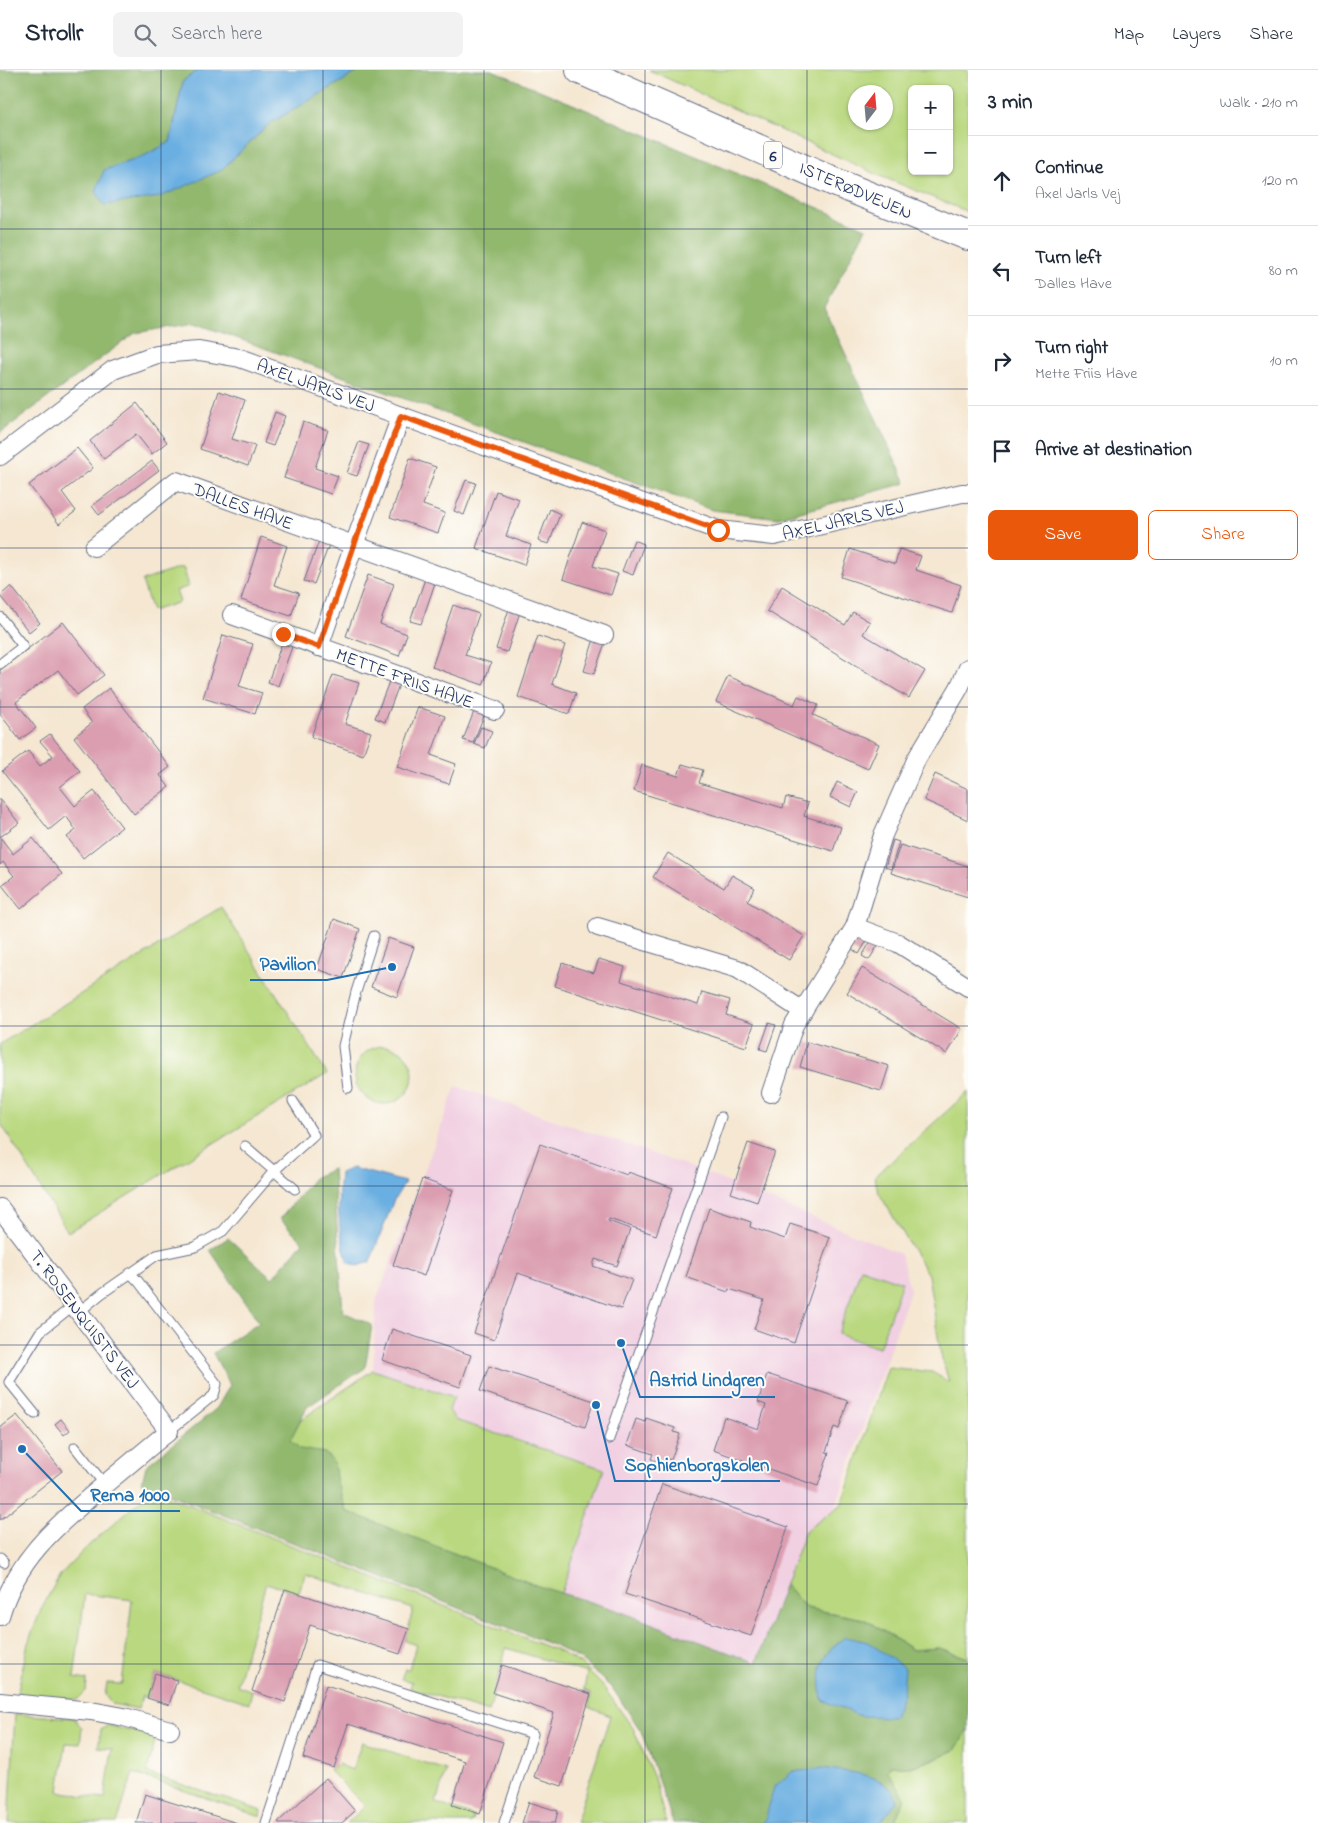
<!DOCTYPE html>
<meta charset="utf-8">
<style>
:root{--surface:#fff;--page:#f2f2f3;--text:#1f2937;--muted:#747a83;--line:#e0e1e3;--accent:#ea580c}
body{margin:0;font-family:"Indie Flower",sans-serif;background:var(--page);color:var(--text)}
.controls{position:absolute;right:15px;top:15px;display:grid;overflow:hidden;border-radius:8px;box-shadow:0 1px 4px #0004}
.controls button{width:45px;height:45px;display:grid;place-items:center;padding:0;border:0;border-bottom:1px solid var(--line);background:var(--surface);color:var(--text);font:25px sans-serif}
.compass{position:absolute;left:848px;top:15px;width:45px;height:45px;border-radius:50%;background:var(--surface);box-shadow:0 1px 4px #0004;rotate:16deg}
.stop{position:absolute;width:15px;height:15px;margin:-11px;border:4px solid #ea580c;border-radius:50%;background:#fff}
.stop.end{background:#ea580c;border-color:#fff;box-shadow:0 1px 5px #0008}
.list{margin:0;padding:0;list-style:none}
h2{display:flex;justify-content:space-between;align-items:center;height:65px;margin:0;padding:0 20px;font-size:21px}
h2 small{font-size:16px;font-weight:400;color:var(--muted)}
.list li{display:grid;grid-template-columns:32px 1fr auto;gap:15px;align-items:center;box-sizing:border-box;height:90px;padding:0 20px;border-top:1px solid var(--line)}
.list b{display:block;font-size:19px;white-space:nowrap}
.list p{margin:0;font-size:16px;white-space:nowrap;color:var(--muted)}
.list em{font-size:16px;font-style:normal;color:var(--muted)}
.actions{display:flex;gap:10px;padding:15px 20px}
.actions a{flex:1;padding:11px 0;border:1px solid var(--accent);border-radius:8px;text-align:center;font-size:18px;color:var(--accent)}
.actions .main{background:var(--accent);color:#fff}
.icon{flex:none;width:28px;height:28px;fill:none;stroke:currentColor;stroke-width:2;stroke-linecap:round;stroke-linejoin:round}
.map{position:relative;flex:none;width:968px;height:1753px;overflow:hidden}
header{display:flex;align-items:center;gap:30px;box-sizing:border-box;height:70px;padding:0 25px;background:var(--surface);border-bottom:1px solid var(--line)}
header strong{font-size:24px}
nav{display:flex;gap:28px;margin-inline-start:auto;font-size:18px}
.search{width:350px;height:45px;background:var(--page);display:flex;align-items:center;gap:12px;box-sizing:border-box;padding:0 18px;border-radius:8px;color:var(--muted);font-size:19px}
main{display:flex}
aside{flex:1;background:var(--surface)}
.map>svg:first-child{display:block}
.built{fill:#f1d0e2}
.green{fill:#b9d87f;stroke:#6a846e;fill-rule:evenodd}
.forest{fill:#92b86e;stroke:#567466}
.water{fill:#6bafe1;stroke:#436fa0}
.building{fill:#db9eb0}
.lines{fill:none;stroke-linecap:round;stroke-linejoin:round}
.lane-casing{stroke:#676f86;stroke-width:11}
.street-casing{stroke:#676f86;stroke-width:20}
.highway-casing{stroke:#676f86;stroke-width:30}
.lane{stroke:#fff;stroke-width:9}
.street{stroke:#fff;stroke-width:18}
.highway{stroke:#fff;stroke-width:28}
.route{stroke:#ea580c;stroke-width:6}
.grid{fill:none;stroke:#1b2f5e;stroke-width:1;stroke-opacity:0.55}
.labels{text-anchor:middle;stroke-width:4;stroke-linejoin:round;paint-order:stroke}
.shield{fill:#fdfcf7;stroke:#5f6c8c;stroke-width:1}
.shield-label{font-size:16px;font-weight:bold;fill:#1b2f5e}
.street-label{font-size:18px;fill:#1b2f5e;stroke:#fdfcf7}
.leader{fill:none;stroke:#1f6fb2;stroke-width:2}
.callout-dot{fill:#1f6fb2;stroke:#fdfcf7;stroke-width:2}
.callout-label{font-size:19px;text-anchor:middle;font-weight:bold;fill:#1f6fb2;stroke:#fdfcf7;stroke-width:4;stroke-linejoin:round;paint-order:stroke}
</style>
<header>
<strong>Strollr</strong>
<div class="search"><svg class="icon" aria-label="search" viewBox="0 0 24 24"><circle cx="10" cy="10" r="6"/><path d="M15 15l6 6"/></svg>Search here</div>
<nav><a>Map</a><a>Layers</a><a>Share</a></nav>
</header>
<main>
<div class="map">
<svg width="968" height="1753" viewBox="0 0 968 1753">
<rect width="100%" height="100%" fill="#fdfcf7"/>
<filter id="ink" filterUnits="userSpaceOnUse"><feTurbulence type="fractalNoise" baseFrequency=".02" numOctaves="2"/><feDisplacementMap in="SourceGraphic" scale="10" xChannelSelector="R" yChannelSelector="G"/><feConvolveMatrix kernelMatrix="1 2 1 2 8 2 1 2 1" color-interpolation-filters="sRGB"/></filter>
<filter id="wash" filterUnits="userSpaceOnUse"><feTurbulence type="fractalNoise" baseFrequency=".0096" numOctaves="4" result="noise"/><feDisplacementMap in="SourceGraphic" scale="20" xChannelSelector="R" yChannelSelector="G"/><feGaussianBlur stdDeviation="1.12" result="paint"/><feColorMatrix in="noise" values="0 0 0 0 0 0 0 0 0 0 0 0 0 0 0 0 0 1.4 0 .05"/><feComposite in="paint" operator="in"/></filter>
<g filter="url(#wash)">
<rect width="100%" height="100%" fill="#f5e7d1"/>
<!-- built -->
<polygon class="built" points="456,1016 691,1097 901,1184 910,1221 835,1438 802,1495 760,1599 559,1529 270,1371 373,1299 376,1231"/>
<!-- green -->
<g class="green">
<path d="M649 0H968V142L878 105ZM912 19H949V101H912ZM856 22H886V52H856Z"/>
<polygon points="183,497 189,516 176,521 180,532 152,541 142,511"/>
<polygon points="221,837 327,1004 68,1162 0,1052 0,974"/>
<circle cx="384" cy="1005" r="29"/>
<polygon points="968,1022 968,1588 939,1578 913,1580 864,1549 806,1538 785,1514 805,1461 842,1434 888,1297 932,1302 949,1312 941,1285 928,1205 879,1123 874,1107"/>
<polygon points="861,1198 902,1212 879,1278 838,1264"/>
<polygon points="373,1300 454,1327 449,1340 455,1350 604,1399 559,1529 340,1446 270,1371"/>
<polygon points="152,1420 560,1582 581,1594 602,1615 633,1658 654,1708 666,1753 576,1753 610,1646 589,1637 591,1624 584,1620 587,1603 506,1578 489,1642 410,1618 412,1612 401,1609 405,1599 409,1599 416,1575 405,1571 413,1539 305,1503 299,1523 266,1513 237,1615 252,1621 249,1633 155,1603 147,1628 142,1626 138,1639 112,1634 105,1625 107,1613 122,1614 132,1530 85,1524 74,1608 87,1610 86,1621 77,1630 17,1625 28,1573 42,1537 60,1505 87,1477"/>
<polygon points="15,1644 74,1648 82,1658 80,1674 66,1673 59,1721 84,1726 105,1728 112,1679 98,1677 101,1660 108,1655 156,1667 147,1703 262,1741 261,1747 133,1703 117,1753 9,1753"/>
<polygon points="968,1660 968,1753 894,1753 905,1728 888,1702 890,1695 911,1697 940,1687 955,1680"/>
<polygon points="362,1672 446,1700 436,1733 474,1746 471,1753 347,1753 365,1736 329,1700 338,1694 352,1700"/>
</g>
<!-- forest -->
<g class="forest">
<polygon points="0,0 199,0 183,11 170,72 142,87 104,100 220,101 269,54 361,0 492,0 866,158 824,238 906,413 779,448 712,440 195,253 135,263 0,363"/>
<polygon points="333,1099 343,1242 372,1255 365,1298 307,1337 290,1370 300,1379 325,1383 334,1393 337,1413 346,1441 538,1516 616,1540 756,1593 785,1514 806,1538 864,1549 913,1580 939,1578 968,1588 968,1660 955,1680 940,1687 910,1697 890,1695 888,1702 905,1728 894,1753 673,1753 641,1661 613,1619 580,1589 553,1575 142,1413 146,1396 217,1338 230,1315 213,1283 259,1252 210,1180 228,1168 272,1208 303,1172 280,1149 315,1107"/>
</g>
<!-- water -->
<g class="water">
<polygon points="199,0 361,0 269,54 220,101 160,127 104,135 96,121 104,100 142,87 170,72 183,11"/>
<path d="M352 1098 405 1112 393 1132 370 1192 357 1196 348 1192C338 1165 337 1132 340 1103Z"/>
<path d="M845 1567 868 1572 905 1598 903 1623 894 1647 860 1646 822 1630C819 1597 817 1589 845 1567Z"/>
<path d="M823 1698C849 1703 888 1702 897 1731L880 1753H762L766 1747 774 1717 792 1702Z"/>
</g>
<g id="blocks">
<!-- building -->
<g class="building">
<polygon points="219,321 245,330 232,369 255,376 248,396 200,379"/>
<polygon points="137,333 167,372 152,384 136,364 104,389 90,371"/>
<polygon points="275,342 285,346 273,376 264,373"/>
<polygon points="303,352 328,360 315,398 338,406 331,424 284,408"/>
<polygon points="359,372 369,375 357,406 347,403"/>
<polygon points="77,378 93,398 62,422 76,441 59,454 29,415"/>
<polygon points="410,388 436,397 423,435 445,443 438,463 390,447"/>
<polygon points="152,391 159,400 99,445 92,436"/>
<polygon points="466,410 476,413 464,445 454,441"/>
<polygon points="496,421 519,429 506,466 531,475 524,495 476,478"/>
<polygon points="550,439 560,444 549,474 538,471"/>
<polygon points="582,452 605,460 593,496 618,504 611,525 563,509"/>
<polygon points="261,467 287,476 274,515 299,523 291,546 241,530"/>
<polygon points="634,470 644,474 633,505 622,501"/>
<polygon points="319,471 329,475 314,514 304,511"/>
<polygon points="850,479 895,494 899,479 921,486 916,500 961,515 952,543 841,507"/>
<polygon points="368,505 394,514 380,554 407,564 399,586 346,566"/>
<polygon points="425,509 435,513 421,554 410,551"/>
<polygon points="11,516 40,553 29,562 0,526"/>
<polygon points="782,516 845,555 853,542 870,552 863,564 925,601 909,628 767,541"/>
<polygon points="453,535 479,544 465,585 491,593 483,615 432,597"/>
<polygon points="509,539 520,542 507,582 496,579"/>
<polygon points="63,552 104,605 77,625 58,600 16,632 36,658 20,670 0,644 0,600"/>
<polygon points="223,565 253,574 239,616 262,623 255,644 203,628"/>
<polygon points="538,566 565,575 552,614 576,623 569,644 518,627"/>
<polygon points="594,569 605,573 594,604 584,601"/>
<polygon points="283,570 293,574 278,616 268,612"/>
<polygon points="333,605 359,613 345,654 371,662 363,685 311,667"/>
<polygon points="728,606 794,635 798,626 818,635 813,645 879,674 868,699 716,632"/>
<polygon points="390,609 400,612 385,652 375,648"/>
<polygon points="109,618 170,697 160,705 169,717 134,744 74,667 92,653 82,639"/>
<polygon points="418,637 445,646 431,685 456,694 449,714 397,697"/>
<polygon points="475,639 485,643 473,673 463,670"/>
<polygon points="481,657 492,661 485,678 474,674"/>
<polygon points="50,664 80,701 60,717 75,736 94,721 122,757 83,788 67,767 76,760 66,746 49,760 2,701 28,681 40,696 53,686 40,671"/>
<polygon points="682,694 703,700 699,713 783,738 786,727 808,733 804,746 841,757 833,781 634,721 642,695 678,706"/>
<polygon points="935,704 968,719 968,750 924,730"/>
<polygon points="837,712 858,722 851,737 830,727"/>
<polygon points="0,729 19,753 0,767 13,784 33,768 62,804 21,839 2,815 14,806 3,792 0,795"/>
<polygon points="893,770 899,772 891,799 885,797"/>
<polygon points="900,775 968,796 968,827 891,803"/>
<polygon points="668,783 724,818 732,805 755,818 747,831 804,866 789,890 653,807"/>
<polygon points="334,849 360,859 343,908 317,899"/>
<polygon points="861,865 868,869 859,884 852,879"/>
<polygon points="388,868 414,877 397,927 371,917"/>
<polygon points="871,871 878,875 869,890 862,886"/>
<polygon points="599,889 625,897 621,911 698,935 702,922 730,930 726,945 754,954 746,977 555,916 562,893 594,903"/>
<polygon points="862,898 962,959 947,984 847,923"/>
<polygon points="769,953 776,955 767,981 760,979"/>
<polygon points="807,972 889,996 881,1021 800,997"/>
<polygon points="748,1073 775,1082 757,1132 731,1123"/>
<polygon points="540,1074 627,1105 628,1102 673,1118 656,1165 609,1149 608,1151 630,1159 617,1196 595,1189 593,1196 632,1210 621,1239 518,1203 494,1270 474,1263"/>
<polygon points="422,1109 453,1120 424,1206 393,1195"/>
<polygon points="709,1138 751,1152 750,1157 785,1169 790,1154 830,1167 794,1273 754,1259 764,1230 729,1219 728,1222 686,1207"/>
<polygon points="392,1259 471,1285 460,1317 382,1290"/>
<polygon points="489,1296 594,1331 585,1357 480,1321"/>
<polygon points="767,1304 848,1331 839,1359 834,1357 826,1382 829,1383 818,1416 713,1380 724,1347 758,1359 766,1335 758,1332"/>
<polygon points="17,1345 62,1401 0,1450 0,1358"/>
<polygon points="646,1348 675,1358 674,1362 680,1364 671,1390 665,1388 664,1394 651,1389 653,1384 627,1375 636,1349 645,1352"/>
<polygon points="61,1349 70,1360 64,1365 55,1354"/>
<polygon points="662,1414 788,1457 751,1566 625,1524"/>
<polygon points="285,1519 409,1559 400,1584 310,1555 285,1632 252,1621"/>
<polygon points="502,1595 591,1624 562,1716 534,1707 554,1643 493,1623"/>
<polygon points="155,1603 177,1610 169,1635 147,1628"/>
<polygon points="326,1615 503,1672 480,1744 452,1735 465,1691 348,1654 334,1698 303,1688"/>
<polygon points="326,1708 355,1741 342,1753 279,1753 278,1752"/>
<polygon points="145,1724 237,1753 136,1753"/>
<polygon points="529,1732 558,1741 555,1753 522,1753"/>
</g>
</g>
</g>
<g filter="url(#ink)">
<use href="#blocks" fill-opacity="0" stroke="#676f86" stroke-width="1"/>
<g class="lines">
<!-- lane casing -->
<g class="lane-casing">
<g id="lane">
<polyline points="0,547 23,576 0,594"/>
<polyline points="348,1018 343,976 356,922 374,866"/>
<polyline points="245,1076 295,1119"/>
<polyline points="130,1203 138,1211 217,1314 214,1325 169,1361"/>
<polyline points="79,1242 101,1224 157,1185 195,1177 223,1161 274,1101 314,1065 293,1031"/>
<polyline points="35,1344 9,1312 40,1262 74,1235"/>
<polyline points="609,1369 721,1047"/>
<polyline points="75,1377 105,1415"/>
<polyline points="0,1489 4,1493"/>
<polyline points="266,1753 317,1595 533,1664 504,1753"/>
</g>
</g>
<!-- street casing -->
<g class="street-casing">
<g id="street">
<polyline points="0,386 113,300 157,284 199,281 240,288 718,460 774,466 962,423 968,423"/>
<polyline points="94,477 176,411 604,565"/>
<polyline points="232,545 495,640"/>
<polyline points="319,577 354,475 401,346"/>
<polyline points="598,857 738,899 803,941"/>
<polyline points="855,857 898,873 968,917"/>
<polyline points="771,1023 794,955 855,857 883,765 917,688 959,618 968,598"/>
<path d="M0 1138 169 1361C147 1379 126 1397 104 1415 60 1453 17 1487 0 1546"/>
<polyline points="0,1632 91,1641 124,1647 170,1660"/>
</g>
</g>
<!-- highway casing -->
<g class="highway-casing">
<polyline id="highway" points="580,0 832,111 968,166"/>
</g>
<!-- lane -->
<use href="#lane" class="lane"/>
<!-- street -->
<use href="#street" class="street"/>
<!-- highway -->
<use href="#highway" class="highway"/>
</g>
</g>
<g class="lines" filter="url(#ink)">
<!-- route -->
<polyline class="route" points="283,564 319,577 354,475 401,346 718,460"/>
</g>
<!-- grid -->
<path class="grid" d="M161 0V1753M323 0V1753M484 0V1753M645 0V1753M807 0V1753M0 159H968M0 319H968M0 478H968M0 637H968M0 797H968M0 956H968M0 1116H968M0 1275H968M0 1434H968M0 1594H968"/>
<g class="labels">
<!-- shield labels -->
<rect class="shield" x="764" y="71.5" width="18" height="27" rx="4"/>
<g class="shield-label">
<text x="773" y="91">6</text>
</g>
<!-- street labels -->
<g class="street-label">
<text transform="translate(856 120) rotate(23)" y="6">ISTERØDVEJEN</text>
<text transform="translate(316 315) rotate(20)" y="6">AXEL JARLS VEJ</text>
<text transform="translate(243 436) rotate(20)" y="6">DALLES HAVE</text>
<text transform="translate(843 450) rotate(-13)" y="6">AXEL JARLS VEJ</text>
<text transform="translate(405 608) rotate(20)" y="6">METTE FRIIS HAVE</text>
<text transform="translate(85 1249) rotate(53)" y="6">T. ROSENQUISTS VEJ</text>
</g>
</g>
<!-- callouts -->
<path class="leader" d="M392 897L327 910H250M621 1273L640 1327H775M596 1335L615 1411H780M22 1379L81 1441H180"/>
<g class="callout-dot">
<circle cx="392" cy="897" r="5"/>
<circle cx="621" cy="1273" r="5"/>
<circle cx="596" cy="1335" r="5"/>
<circle cx="22" cy="1379" r="5"/>
</g>
<g class="callout-label">
<text x="288" y="900">Pavilion</text>
<text x="707" y="1316">Astrid Lindgren</text>
<text x="697" y="1401">Sophienborgskolen</text>
<text x="130" y="1431">Rema 1000</text>
</g>
</svg>
<div class="controls">
<button>+</button>
<button>−</button>
</div>
<svg class="compass" viewBox="-18 -18 36 36"><path d="M0-13l5 13h-10z" fill="#e53935"/><path d="M0 13l5-13h-10z" fill="#747a83"/></svg>
<div class="stop" style="left:718px;top:460px"></div>
<div class="stop end" style="left:283px;top:564px"></div>
</div>
<aside>
<h2>3 min<small>Walk · 210 m</small></h2>
<ul class="list">
<li><svg class="icon" aria-label="ahead" viewBox="0 0 24 24"><path d="M12 20V5M6 11l6-6 6 6"/></svg><div><b>Continue</b><p>Axel Jarls Vej</p></div><em>120 m</em></li>
<li><svg class="icon" aria-label="left" viewBox="0 0 24 24"><path d="M17 20v-9H6M10 6l-5 5 5 5"/></svg><div><b>Turn left</b><p>Dalles Have</p></div><em>80 m</em></li>
<li><svg class="icon" aria-label="right" viewBox="0 0 24 24"><path d="M7 20v-9h11M14 6l5 5-5 5"/></svg><div><b>Turn right</b><p>Mette Friis Have</p></div><em>10 m</em></li>
<li><svg class="icon" aria-label="arrive" viewBox="0 0 24 24"><path d="M6 21V4h12l-3 4 3 4H6"/></svg><div><b>Arrive at destination</b></div></li>
</ul>
<div class="actions"><a class="main">Save</a><a>Share</a></div>
</aside>
</main>
